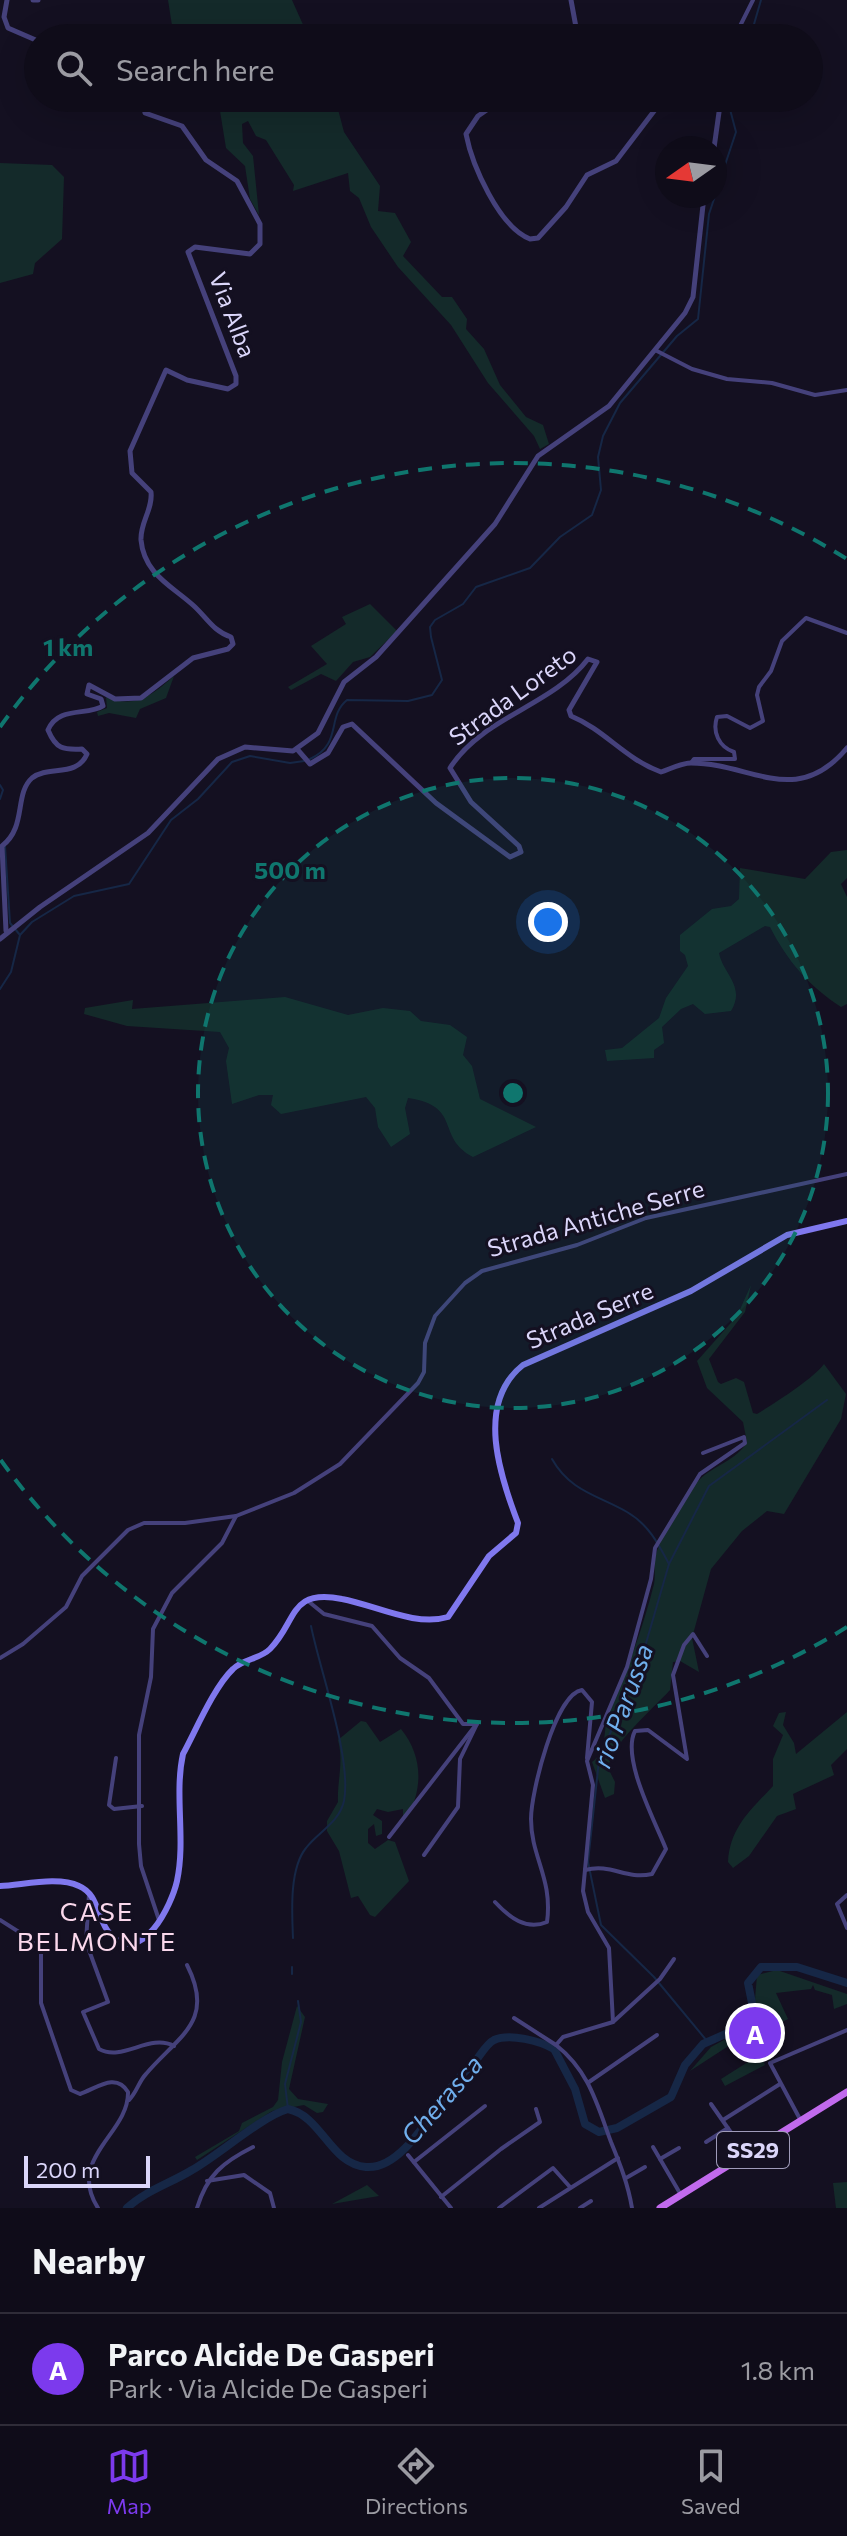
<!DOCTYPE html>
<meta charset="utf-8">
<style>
:root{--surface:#0f0c19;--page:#1d1a26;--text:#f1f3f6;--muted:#9b9ba2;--line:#2f2c38;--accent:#7c3aed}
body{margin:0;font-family:Commissioner,sans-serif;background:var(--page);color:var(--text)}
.compass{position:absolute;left:655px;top:136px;width:72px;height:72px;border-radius:50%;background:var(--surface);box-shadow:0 8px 32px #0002;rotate:256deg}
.scale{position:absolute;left:24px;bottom:20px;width:126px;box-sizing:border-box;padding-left:8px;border:4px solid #dbd6fa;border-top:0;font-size:22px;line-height:28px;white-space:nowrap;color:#dbd6fa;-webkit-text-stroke:6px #141021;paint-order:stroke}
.you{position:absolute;left:548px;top:922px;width:28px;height:28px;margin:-20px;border:6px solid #fff;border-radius:50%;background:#1a73e8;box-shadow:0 0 0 12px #1a73e833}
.badge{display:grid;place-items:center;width:52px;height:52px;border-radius:50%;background:var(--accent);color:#fff;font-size:26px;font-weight:700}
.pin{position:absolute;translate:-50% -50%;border:4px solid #fff;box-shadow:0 2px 8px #0006}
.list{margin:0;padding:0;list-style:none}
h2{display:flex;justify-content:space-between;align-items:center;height:104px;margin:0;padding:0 32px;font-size:34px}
h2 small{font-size:26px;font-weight:400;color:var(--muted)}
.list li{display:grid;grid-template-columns:52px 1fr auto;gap:24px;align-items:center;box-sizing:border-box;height:112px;padding:0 32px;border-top:2px solid var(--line)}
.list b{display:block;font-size:30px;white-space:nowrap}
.list p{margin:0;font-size:26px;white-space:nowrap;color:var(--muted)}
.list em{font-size:26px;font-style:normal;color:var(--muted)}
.icon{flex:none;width:44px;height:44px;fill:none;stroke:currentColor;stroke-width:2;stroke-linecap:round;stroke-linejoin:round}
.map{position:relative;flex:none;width:847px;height:2208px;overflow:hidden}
.search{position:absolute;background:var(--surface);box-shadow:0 8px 32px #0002;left:24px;right:24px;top:24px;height:88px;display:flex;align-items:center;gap:20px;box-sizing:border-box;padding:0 28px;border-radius:44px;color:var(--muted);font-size:30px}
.sheet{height:216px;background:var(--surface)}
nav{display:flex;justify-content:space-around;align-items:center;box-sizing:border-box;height:112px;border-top:2px solid var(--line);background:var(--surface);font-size:22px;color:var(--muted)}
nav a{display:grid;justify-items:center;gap:4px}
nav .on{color:var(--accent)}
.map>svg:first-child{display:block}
.green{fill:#142a2a}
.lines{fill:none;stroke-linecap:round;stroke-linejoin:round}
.stream{stroke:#162746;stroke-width:2}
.river{stroke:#162746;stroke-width:8}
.minor{stroke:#45417b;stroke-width:4}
.tertiary{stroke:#45417b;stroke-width:5}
.secondary{stroke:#8078ee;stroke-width:6}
.primary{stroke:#c16aed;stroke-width:7}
.ring{fill:none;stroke:#0f766e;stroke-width:4;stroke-dasharray:14 10}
.labels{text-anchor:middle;stroke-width:6;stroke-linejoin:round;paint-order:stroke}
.shield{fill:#141021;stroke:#9f9bb9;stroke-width:2}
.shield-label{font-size:22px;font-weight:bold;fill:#dbd6fa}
.street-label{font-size:24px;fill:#dbd6fa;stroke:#141021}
.water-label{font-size:26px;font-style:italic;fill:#70afed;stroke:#141021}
.neighbourhood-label{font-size:26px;letter-spacing:2px;fill:#fad8ec;stroke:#141021}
.centre{fill:#0f766e;stroke:#141021;stroke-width:4}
.ring-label{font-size:24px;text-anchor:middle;font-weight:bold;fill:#0f766e;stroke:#141021;stroke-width:6;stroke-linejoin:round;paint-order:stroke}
</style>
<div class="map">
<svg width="847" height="2208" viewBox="0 0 847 2208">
<rect width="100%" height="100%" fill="#141021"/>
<!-- green -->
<g class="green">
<polygon points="168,0 292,0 309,38 174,38"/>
<polygon points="233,98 335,98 344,132 380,186 378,211 395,213 411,242 403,256 442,297 452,297 467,319 466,329 484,349 500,385 526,417 543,425 549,444 540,449 534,436 488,383 451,325 398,267 371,227 359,198 350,191 348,173 293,191 294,185 266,140 256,136 248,121 242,124 243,143 253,156 259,215 250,199 245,166 226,148 220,111 233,102"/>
<polygon points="0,163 52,165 64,177 62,239 35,263 33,274 0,283"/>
<polygon points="370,604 397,631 370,657 353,662 336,681 321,674 291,690 288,687 327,664 311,646 346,624 342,617"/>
<path d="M174 676 166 698 140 709 136 718 109 713 98 716 97 712 107 708 106 697C136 709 152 695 174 676Z"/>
<path d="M847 850V878L841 884 847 897V1004L841 1007C809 986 788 962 770 927L765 926 719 953C723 974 746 986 731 1011L705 1014 693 1004 681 1009 662 1027 664 1043 654 1050V1058L607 1061 605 1050 622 1048 659 1018 666 998 688 966 685 955 680 951V935L712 909 731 906 739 899 740 868 805 879 831 852Z"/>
<path d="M285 997 348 1015 383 1008 410 1011 421 1021 450 1025 467 1037 463 1055 472 1066 480 1099 536 1127 473 1157C435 1137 463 1106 408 1098L405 1108 410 1134 391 1147 378 1127 375 1108 366 1097 281 1114 271 1105 273 1095H259L232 1104 226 1061 229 1048 220 1032 127 1026 84 1014 85 1008 133 1000 132 1009Z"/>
<path d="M751 1285 745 1312 709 1359 718 1382 721 1384 736 1378 744 1382 753 1413 757 1414C775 1403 814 1378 824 1364L846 1394 841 1419 784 1514 767 1511 742 1531 711 1569 692 1638 699 1672 680 1661 673 1662 670 1690C652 1710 612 1743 608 1768L615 1782 614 1794 605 1798 592 1762C609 1750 602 1728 609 1712 627 1671 643 1628 654 1584 656 1575 653 1564 656 1554 662 1535 685 1494 699 1480 713 1466 737 1460 747 1442L743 1422 707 1388 697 1361 737 1316Z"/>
<path d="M786 1712 783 1725 794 1743 796 1754 847 1712V1749L831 1765 834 1775 793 1794 796 1809 777 1816 749 1856 733 1868 728 1862C730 1827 751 1810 773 1786V1759L783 1735 773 1726 779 1713Z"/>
<path d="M361 1721 366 1722 380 1742 401 1729C422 1755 424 1787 407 1817H403V1809L388 1812 377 1809 373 1815 382 1821V1834L376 1836 374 1824 368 1829V1843L375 1849 388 1840 395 1842 409 1881 375 1917 370 1915 358 1896 351 1898 339 1851 327 1831V1821L338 1802C337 1780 344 1763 338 1740Z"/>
<polygon points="777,1970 847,1994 847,2004 834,2009 832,1995 815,1990 813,1985 811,1989 776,1993 788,2019 753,2038 765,2065 725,2086 721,2079 759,2055 747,2034 690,2071 711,2047 753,2024 757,1975"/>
<polygon points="297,2006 305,2017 289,2089 298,2099 328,2104 323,2112 317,2113 304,2105 272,2111 197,2160 195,2157 239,2131 242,2123 273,2107 278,2100 282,2062"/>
<polygon points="847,2182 847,2208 836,2208 833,2183"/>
<polygon points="367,2185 379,2196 332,2204"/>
</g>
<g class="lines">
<!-- stream -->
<g class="stream">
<polyline points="750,38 761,0"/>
<polyline points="715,195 736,132 727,98"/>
<path d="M310 759C343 744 326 717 347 700L408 701 432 695 442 680 431 637 430 627 435 620 463 604 476 587 530 568 560 537 592 515 601 490 598 457 603 436 620 403 677 336 698 319 709 214 715 196"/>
<polyline points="0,785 3,790 0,799"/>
<polyline points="5,846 10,923 20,935"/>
<polyline points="0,989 11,972 20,935 32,922 74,896 129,884 171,820 198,799 232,762 250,756 290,763 304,761"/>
<path d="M552 1459C570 1491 597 1495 627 1512 648 1524 658 1543 669 1564"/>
<path d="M293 1938C292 1913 289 1869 306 1848 318 1832 339 1823 344 1801 352 1758 320 1671 311 1626"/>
<polyline points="292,1974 292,1967"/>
<polyline points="707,2041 654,1977 601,1925 588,1862 599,1760 642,1657 669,1564 709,1486 827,1400"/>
<polyline points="288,2109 285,2084 301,2022 298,2001"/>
</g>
<!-- river -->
<path class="river" d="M127 2208C145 2191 171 2183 192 2170 220 2154 261 2117 288 2109 322 2116 330 2164 366 2167 403 2170 433 2109 453 2085 459 2077 467 2070 474 2063 480 2056 486 2044 494 2040 510 2033 540 2041 554 2049L575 2089 585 2124 599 2132 617 2128 671 2097 685 2065 703 2044 748 2024 754 2013 748 1983 761 1967H797L847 1983"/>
<!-- minor -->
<g class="minor">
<polyline points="734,38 753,0"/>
<polyline points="655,350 692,369 727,379 772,383 815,395 847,390"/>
<path d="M691 763 694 759H735L734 752C719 747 712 732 717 717L727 716 750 728 763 721 757 695 759 687 771 671 782 641 806 618 847 633"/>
<polyline points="308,1601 324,1614 372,1626 400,1658 429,1678 463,1724 477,1724"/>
<polyline points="0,1658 23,1644 66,1607 82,1576 128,1530 144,1523 185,1523 236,1516 294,1493 340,1464 418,1383 424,1372 425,1343 435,1316 465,1283 482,1271 577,1245 646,1218 847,1174"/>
<polyline points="116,1758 109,1805 114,1809 142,1806"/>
<polyline points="389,1837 475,1726"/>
<polyline points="424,1855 458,1807 460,1759 477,1724"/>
<path d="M585 1870C612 1863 625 1880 652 1874L666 1849C655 1821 621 1758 635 1731L648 1730 687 1759 673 1675 684 1645 693 1634 707 1656"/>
<path d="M89 1894 86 1942 108 2002 83 2012 99 2049C123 2062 149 2033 174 2046"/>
<polyline points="847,1895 837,1904 847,1928"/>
<path d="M495 1902C509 1917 526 1931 547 1922 553 1879 531 1857 531 1819 531 1793 555 1694 582 1690L592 1702 587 1758"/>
<path d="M0 1920 30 1939 41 1953V2003L71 2090 80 2094C97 2088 116 2072 128 2092 129 2134 66 2158 98 2208"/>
<polyline points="159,1920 141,1866 139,1844 139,1735 151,1677 153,1629 172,1593 222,1543 236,1516"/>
<polyline points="514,2018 556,2045"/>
<polyline points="613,2022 660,1979 674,1959"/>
<polyline points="589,2082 657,2035"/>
<path d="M129 2100C137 2092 139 2081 146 2074 178 2036 216 2022 187 1965"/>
<polyline points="711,2104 746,2154"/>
<polyline points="723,2120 780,2084"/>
<polyline points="801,2121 770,2063 847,2030"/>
<polyline points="706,2142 728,2128"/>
<polyline points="653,2147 681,2195"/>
<polyline points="408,2155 451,2208"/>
<polyline points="660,2159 679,2148"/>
<polyline points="414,2162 485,2106"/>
<polyline points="626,2178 645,2167"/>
<polyline points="207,2181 244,2175 270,2193 274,2208"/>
<polyline points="441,2197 501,2149 540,2122 536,2109"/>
<path d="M197 2208C207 2175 223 2162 253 2147"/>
<polyline points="499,2208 553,2168 570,2187"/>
<polyline points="539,2208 618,2158"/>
<polyline points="580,2208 591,2201"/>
<path d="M632 2208C628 2184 620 2164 611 2142 597 2104 589 2071 556 2045L563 2037 613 2022 609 1948 588 1912 583 1891 593 1785 587 1761 627 1667 651 1579 655 1548 700 1474 745 1443 744 1437 703 1453"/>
</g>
<!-- tertiary -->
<g class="tertiary">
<polyline points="7,0 4,17 8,28 38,41"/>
<polyline points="33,0 38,0"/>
<polyline points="571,0 578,38"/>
<path d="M504 98 478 116 466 134C472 165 499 227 530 239L538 238 566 207 587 175 616 161 664 98"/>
<polyline points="714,148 721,98"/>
<path d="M297 749 310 764 328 753 343 727 352 724 436 803 510 857 521 852 519 846 471 802 450 768C482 717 552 706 588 659L597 662 569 710 571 716C605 730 625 759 661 772 670 769 681 763 691 763 751 763 796 809 847 748"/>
<path d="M6 931 2 846C27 827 14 794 32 778 48 765 77 778 87 754L82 749C63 750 56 749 48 730 58 706 87 716 103 706L101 699 87 694 89 685 115 699 141 698 193 658 228 649 233 644 231 637C213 631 207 618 194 606 172 586 144 574 141 540 140 523 153 509 151 492L132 473 130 451 166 370 187 380 228 389 236 384V376L188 252 195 247 250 254 260 244V224L237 181 206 160 182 126 145 113 144 105 153 98"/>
<polyline points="0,939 40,907 148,833 218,759 245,747 293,751 318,733 344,682 376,657 495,524 538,456 609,406 685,313 693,297 704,196"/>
</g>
<!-- secondary -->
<path class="secondary" d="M0 1886C23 1885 58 1876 79 1886 100 1895 96 1920 111 1935 142 1967 172 1904 177 1881 186 1839 174 1795 183 1754 196 1730 214 1687 233 1669 243 1659 260 1659 270 1649 297 1622 289 1588 342 1599 375 1605 415 1627 448 1617L489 1556 516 1533 518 1523C500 1476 475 1403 523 1365L691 1291 787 1235 847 1221"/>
<!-- primary -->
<polyline class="primary" points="660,2208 847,2092"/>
</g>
<!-- distance rings -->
<circle cx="513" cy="1093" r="315" fill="#0f766e" fill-opacity=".12"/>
<g class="ring">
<circle cx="513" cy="1093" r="315"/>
<path d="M847 1627A630 630 0 0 1 0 1459M0 727A630 630 0 0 1 847 559"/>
</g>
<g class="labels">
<!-- shield labels -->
<rect class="shield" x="717" y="2132" width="72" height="36" rx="6"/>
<g class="shield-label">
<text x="753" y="2158">SS29</text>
</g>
<!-- street labels -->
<g class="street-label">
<text transform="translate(232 315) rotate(69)" y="8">Via Alba</text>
<text transform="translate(513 696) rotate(-36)" y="8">Strada Loreto</text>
<text transform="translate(596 1219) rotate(-16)" y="8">Strada Antiche Serre</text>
<text transform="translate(590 1316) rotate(-23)" y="8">Strada Serre</text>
</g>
<!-- water labels -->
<g class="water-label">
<text transform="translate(623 1706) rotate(-70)" y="9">rio Parussa</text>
<text transform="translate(442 2100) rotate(-49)" y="9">Cherasca</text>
</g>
<!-- neighbourhood labels -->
<g class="neighbourhood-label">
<text x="97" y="1921">CASE<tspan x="97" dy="30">BELMONTE</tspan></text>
</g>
</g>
<circle cx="513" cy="1093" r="12" class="centre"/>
<g class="ring-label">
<text x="68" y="656">1 km</text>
<text x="290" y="879">500 m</text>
</g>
</svg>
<svg class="compass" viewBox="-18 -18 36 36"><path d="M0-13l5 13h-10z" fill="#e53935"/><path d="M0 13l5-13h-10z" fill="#9b9ba2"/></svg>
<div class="scale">200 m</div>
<div class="you"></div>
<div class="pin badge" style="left:755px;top:2033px">A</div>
<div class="search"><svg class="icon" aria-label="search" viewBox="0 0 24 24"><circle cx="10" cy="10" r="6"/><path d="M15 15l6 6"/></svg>Search here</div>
</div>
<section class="sheet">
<h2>Nearby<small></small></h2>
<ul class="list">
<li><span class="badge">A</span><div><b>Parco Alcide De Gasperi</b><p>Park · Via Alcide De Gasperi</p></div><em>1.8 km</em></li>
</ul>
</section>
<nav>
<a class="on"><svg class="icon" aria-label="map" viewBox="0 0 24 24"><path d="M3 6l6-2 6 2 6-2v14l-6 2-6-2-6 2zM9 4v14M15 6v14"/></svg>Map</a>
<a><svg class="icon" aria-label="directions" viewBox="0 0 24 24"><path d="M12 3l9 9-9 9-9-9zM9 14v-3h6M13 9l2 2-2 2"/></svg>Directions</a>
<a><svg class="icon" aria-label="saved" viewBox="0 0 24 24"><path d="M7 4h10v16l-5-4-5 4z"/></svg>Saved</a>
</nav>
